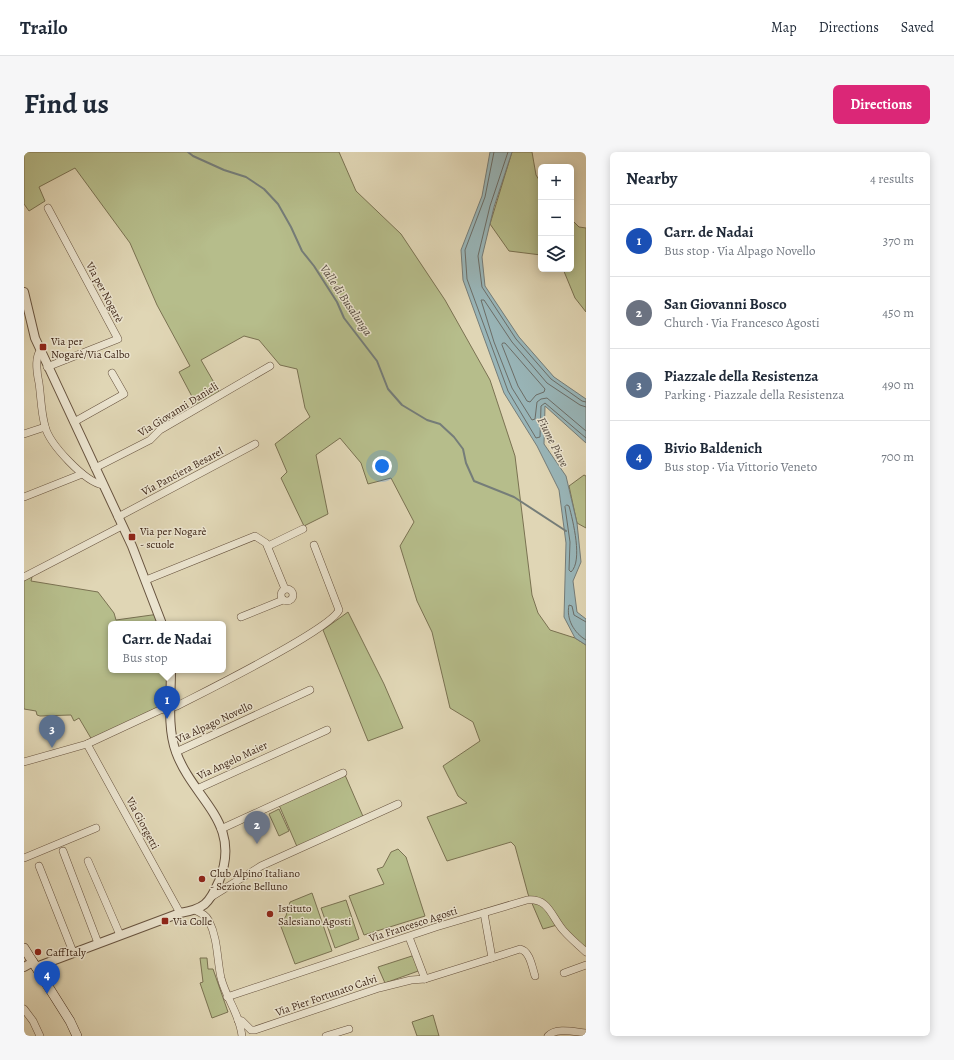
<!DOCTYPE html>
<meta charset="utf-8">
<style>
:root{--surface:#fff;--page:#f6f6f7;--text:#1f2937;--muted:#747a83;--line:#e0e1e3;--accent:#db2777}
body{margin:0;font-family:Alegreya,serif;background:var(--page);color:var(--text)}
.controls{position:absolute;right:12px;top:12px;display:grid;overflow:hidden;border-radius:6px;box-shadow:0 2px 10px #0003}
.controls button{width:36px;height:36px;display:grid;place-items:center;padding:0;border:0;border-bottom:1px solid var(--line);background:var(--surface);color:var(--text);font:20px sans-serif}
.you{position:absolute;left:358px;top:314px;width:14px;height:14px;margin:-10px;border:3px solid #fff;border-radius:50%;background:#1a73e8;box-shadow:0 0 0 6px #1a73e833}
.badge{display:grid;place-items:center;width:26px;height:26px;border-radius:50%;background:var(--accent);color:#fff;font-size:13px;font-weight:700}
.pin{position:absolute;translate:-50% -33px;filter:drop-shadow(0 1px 2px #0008)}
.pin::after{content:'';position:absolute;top:21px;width:14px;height:12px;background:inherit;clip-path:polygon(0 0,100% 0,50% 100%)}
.popup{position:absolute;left:84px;top:469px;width:118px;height:52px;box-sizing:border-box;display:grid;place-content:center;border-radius:6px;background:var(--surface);filter:drop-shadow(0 1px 3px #0005);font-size:13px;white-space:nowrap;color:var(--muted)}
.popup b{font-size:15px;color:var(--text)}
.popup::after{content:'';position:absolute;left:50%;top:100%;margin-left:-8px;border:8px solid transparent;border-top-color:var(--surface)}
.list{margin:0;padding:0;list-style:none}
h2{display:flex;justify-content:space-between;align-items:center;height:52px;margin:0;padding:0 16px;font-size:17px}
h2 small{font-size:13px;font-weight:400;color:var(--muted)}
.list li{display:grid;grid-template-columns:26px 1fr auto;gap:12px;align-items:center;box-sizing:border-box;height:72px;padding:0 16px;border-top:1px solid var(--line)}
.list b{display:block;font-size:15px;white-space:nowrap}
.list p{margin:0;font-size:13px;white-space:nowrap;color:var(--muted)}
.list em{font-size:13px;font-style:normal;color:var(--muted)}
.icon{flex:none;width:22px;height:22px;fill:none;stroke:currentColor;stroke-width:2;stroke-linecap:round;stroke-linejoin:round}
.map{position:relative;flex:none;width:562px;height:884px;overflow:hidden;border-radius:6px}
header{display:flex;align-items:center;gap:24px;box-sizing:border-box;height:56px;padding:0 20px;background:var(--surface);border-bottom:1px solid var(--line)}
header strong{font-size:19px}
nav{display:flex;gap:22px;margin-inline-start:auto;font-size:14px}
.intro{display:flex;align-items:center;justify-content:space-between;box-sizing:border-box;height:96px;padding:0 24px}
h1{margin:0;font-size:28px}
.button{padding:10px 18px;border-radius:6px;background:var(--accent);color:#fff;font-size:14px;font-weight:700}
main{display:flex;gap:24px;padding:0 24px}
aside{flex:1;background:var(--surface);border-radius:6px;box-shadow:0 2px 10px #0003}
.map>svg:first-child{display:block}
.green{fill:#b6bd8b;stroke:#7a7252}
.water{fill:#99b6b9;stroke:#757d79}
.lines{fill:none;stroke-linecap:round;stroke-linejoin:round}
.shore{stroke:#6c6e68;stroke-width:1}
.stream{stroke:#757d79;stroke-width:2}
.minor-casing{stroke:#67533f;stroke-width:8}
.tertiary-casing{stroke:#67533f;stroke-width:10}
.secondary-casing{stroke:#3f2718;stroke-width:10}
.minor{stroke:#ebe4cf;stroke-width:7}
.tertiary{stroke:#ebe4cf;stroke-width:8}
.secondary{stroke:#ebe4cf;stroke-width:9}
.poi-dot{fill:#8f2418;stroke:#ebe4cf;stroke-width:1.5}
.labels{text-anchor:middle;stroke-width:3;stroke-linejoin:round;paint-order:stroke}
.street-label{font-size:11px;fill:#3f2718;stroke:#ebe4cf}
.poi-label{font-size:11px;fill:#3f2718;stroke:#ebe4cf;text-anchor:start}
.water-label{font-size:12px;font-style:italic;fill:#564b40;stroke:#ebe4cf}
</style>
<header>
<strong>Trailo</strong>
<nav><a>Map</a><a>Directions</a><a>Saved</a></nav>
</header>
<div class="intro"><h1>Find us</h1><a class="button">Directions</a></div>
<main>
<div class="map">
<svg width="562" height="884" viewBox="0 0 562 884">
<rect width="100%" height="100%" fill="#e0d6b5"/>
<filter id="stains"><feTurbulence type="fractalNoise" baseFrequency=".005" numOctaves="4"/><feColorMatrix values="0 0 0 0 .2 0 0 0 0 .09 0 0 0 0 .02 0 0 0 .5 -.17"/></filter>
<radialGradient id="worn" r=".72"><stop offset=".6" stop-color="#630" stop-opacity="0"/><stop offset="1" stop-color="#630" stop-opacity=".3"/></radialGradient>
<!-- green -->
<g class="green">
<polygon points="0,0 315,0 332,39 377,82 421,148 466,228 491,304 508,443 514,461 526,478 551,486 562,493 562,800 540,780 538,782 533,773 519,777 504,742 491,694 487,690 423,709 403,665 443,651 434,644 419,614 456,589 449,570 426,556 408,480 393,449 376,394 390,370 367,326 344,332 337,311 316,286 292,303 304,362 280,374 257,326 263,320 251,292 286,265 281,256 273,217 256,213 235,188 220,184 177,208 196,241 173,254 155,220 166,214 133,153 106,91 51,16 15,35 21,49 5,59 0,52"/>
<polygon points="488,0 508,0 512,23 517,31 517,103 485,99 466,72"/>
<polygon points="547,67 555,75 562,76 562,160 551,146 539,117 547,117"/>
<polygon points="560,323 562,324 562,376 553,371 545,334"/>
<polygon points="9,421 7,429 74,440 90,461 92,468 135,462 137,472 87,472 87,518 144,518 145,555 68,588 55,566 50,569 47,563 16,564 13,563 12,559 0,557 0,424"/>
<polygon points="324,460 360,532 379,576 344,589 299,478"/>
<polygon points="321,623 341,669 274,697 255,653"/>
<polygon points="255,657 265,679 255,684 245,662"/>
<polygon points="374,697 382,705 401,764 340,783 325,744 360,732 353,717 359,715 367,700"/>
<polygon points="288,741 308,799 271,812 256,772 262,764 266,750"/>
<polygon points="322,748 335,787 311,796 297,756"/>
<polygon points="391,803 397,818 361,831 354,815"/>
<polygon points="176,806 183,806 184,817 189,817 204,860 188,866 176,831 179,830"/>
<polygon points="409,863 415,884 393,884 388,870"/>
</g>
<!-- water -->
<polygon class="water" points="466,0 488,0 470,55 458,105 461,134 495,185 530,225 562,247 562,291 521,254 520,292 542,324 553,371 557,410 549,429 553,460 562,467 562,493 551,486 540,465 542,391 535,338 513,294 480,241 439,128 437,98 458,44"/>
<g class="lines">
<!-- shore -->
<g class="shore">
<polyline points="470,0 461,45 441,98 443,127 484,239 512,286 516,285 517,254 521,251 562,286"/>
<polyline points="484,0 466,54 454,104 458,135 492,187 527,227 558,249 562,250"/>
<polygon points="479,191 481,191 521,237 520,240 512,243 506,250 503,249 494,234 478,193"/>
<polyline points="562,255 556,253 523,231 488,190 460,148 457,148 470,190 488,236 508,268 511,267 513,250 517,247 523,246 562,279"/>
<path d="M543 353 545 354C549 369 559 409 547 420L545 418 546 390 541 355Z"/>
<path d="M562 470 550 463 548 454 545 453C542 467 550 481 562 488"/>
</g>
<!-- stream -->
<polyline class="stream" points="164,0 169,4 200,18 222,25 240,37 254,52 267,75 278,99 290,114 313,150 320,166 353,209 364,237 378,253 403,268 416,272 430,285 439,297 442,311 450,329 490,345 542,379"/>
<!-- minor casing -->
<g class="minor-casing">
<g id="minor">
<path d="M16 199C11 206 13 222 15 231 17 245 17 260 21 274 25 292 61 330 79 333"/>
<polyline points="23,215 94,187 24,56"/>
<polyline points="50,270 100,242 88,221"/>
<polyline points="0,282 21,275"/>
<polyline points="71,316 126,288 136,278 246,214"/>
<polyline points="0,345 58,322"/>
<polyline points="94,365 231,292"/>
<polyline points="244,394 279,377"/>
<polyline points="0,425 98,374"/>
<polyline points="122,428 231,384 242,391 261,437"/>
<circle cx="263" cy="443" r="6"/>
<polyline points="217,465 259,448"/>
<polyline points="63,592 156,761"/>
<polyline points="152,600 286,538"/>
<path d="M0 610 63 592 136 558 153 554C180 540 306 478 315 458L290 393"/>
<polyline points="173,637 303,578"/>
<polyline points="197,677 319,621"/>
<polyline points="39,699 74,791"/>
<polyline points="0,706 72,676"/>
<polyline points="64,709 96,783"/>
<polyline points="15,714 49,800"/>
<polyline points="187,745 237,714 374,652"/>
<path d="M171 758C177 761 182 763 185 769 194 787 193 808 197 826 202 846 216 863 218 884"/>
<polyline points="385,785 401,827"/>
<path d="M468 806 496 797C506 799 508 815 511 824"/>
<polyline points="540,821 562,813"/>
<path d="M203 845 412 775 503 748C525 746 527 764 539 778 546 786 554 793 562 800"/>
<polyline points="0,857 9,869 16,884"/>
<polyline points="214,868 218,869 227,878 231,878 355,836 387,828 401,827 468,806 460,761"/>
<polyline points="302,884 325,877"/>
<path d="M524 884C532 875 551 880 562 881"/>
</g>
</g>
<!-- tertiary casing -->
<g class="tertiary-casing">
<g id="tertiary">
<polyline points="0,140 11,186 108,394 138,472"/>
<polyline points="0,815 9,810"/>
<path d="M12 815 156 761C180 757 185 752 195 729 219 670 170 649 152 600 143 576 147 544 147 518"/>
</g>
</g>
<!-- secondary casing -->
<g class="secondary-casing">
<polyline id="secondary" points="0,796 46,869 53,884"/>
</g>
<!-- minor -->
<use href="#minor" class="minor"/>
<!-- tertiary -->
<use href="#tertiary" class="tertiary"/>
<!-- secondary -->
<use href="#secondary" class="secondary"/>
</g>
<!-- markers -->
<g class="poi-dot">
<rect x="15" y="191" width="8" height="8" rx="2"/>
<rect x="104" y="381" width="8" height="8" rx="2"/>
<circle cx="178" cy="727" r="4"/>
<circle cx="246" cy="762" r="4"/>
<rect x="137" y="765" width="8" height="8" rx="2"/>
<circle cx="14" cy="800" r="4"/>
</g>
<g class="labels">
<!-- street labels -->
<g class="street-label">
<text transform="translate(81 140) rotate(62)" y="4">Via per Nogarè</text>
<text transform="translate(154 257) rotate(-32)" y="4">Via Giovanni Danieli</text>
<text transform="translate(158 319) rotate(-28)" y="4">Via Panciera Besarel</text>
<text transform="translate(190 570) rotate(-25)" y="4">Via Alpago Novello</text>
<text transform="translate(208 608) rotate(-25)" y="4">Via Angelo Maier</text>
<text transform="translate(119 671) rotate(62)" y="4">Via Giorgetti</text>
<text transform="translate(389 772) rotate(-18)" y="4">Via Francesco Agosti</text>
<text transform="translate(302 843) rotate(-19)" y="4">Via Pier Fortunato Calvi</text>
</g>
<!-- poi labels -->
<g class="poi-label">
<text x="27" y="193">Via per<tspan x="27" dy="13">Nogarè/Via Calbo</tspan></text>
<text x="116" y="383">Via per Nogarè<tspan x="116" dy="13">- scuole</tspan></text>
<text x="186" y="725">Club Alpino Italiano<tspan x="186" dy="13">- Sezione Belluno</tspan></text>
<text x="254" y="760">Istituto<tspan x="254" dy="13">Salesiano Agosti</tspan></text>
<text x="149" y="773">Via Colle</text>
<text x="22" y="804">CaffItaly</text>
</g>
<!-- water labels -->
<g class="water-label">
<text transform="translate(322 148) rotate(56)" y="4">Valle di Busalunga</text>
<text transform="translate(529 290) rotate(63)" y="4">Fiume Piave</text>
</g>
</g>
<rect width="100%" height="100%" filter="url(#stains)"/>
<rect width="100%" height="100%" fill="url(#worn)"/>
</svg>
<div class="controls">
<button>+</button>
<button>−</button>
<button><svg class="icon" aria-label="layers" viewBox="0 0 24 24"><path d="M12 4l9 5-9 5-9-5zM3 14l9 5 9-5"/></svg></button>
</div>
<div class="you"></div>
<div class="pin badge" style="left:143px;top:567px;background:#1a4fb4">1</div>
<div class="popup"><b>Carr. de Nadai</b>Bus stop</div>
<div class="pin badge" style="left:233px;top:692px;background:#6b7280">2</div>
<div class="pin badge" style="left:28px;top:596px;background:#5c6f8a">3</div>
<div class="pin badge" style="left:23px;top:842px;background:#1a4fb4">4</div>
</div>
<aside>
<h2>Nearby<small>4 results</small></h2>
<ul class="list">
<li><span class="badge" style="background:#1a4fb4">1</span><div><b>Carr. de Nadai</b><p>Bus stop · Via Alpago Novello</p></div><em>370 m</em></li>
<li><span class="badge" style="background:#6b7280">2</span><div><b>San Giovanni Bosco</b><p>Church · Via Francesco Agosti</p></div><em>450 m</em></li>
<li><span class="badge" style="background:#5c6f8a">3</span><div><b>Piazzale della Resistenza</b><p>Parking · Piazzale della Resistenza</p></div><em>490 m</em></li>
<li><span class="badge" style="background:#1a4fb4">4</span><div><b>Bivio Baldenich</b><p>Bus stop · Via Vittorio Veneto</p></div><em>700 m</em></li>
</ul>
</aside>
</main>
